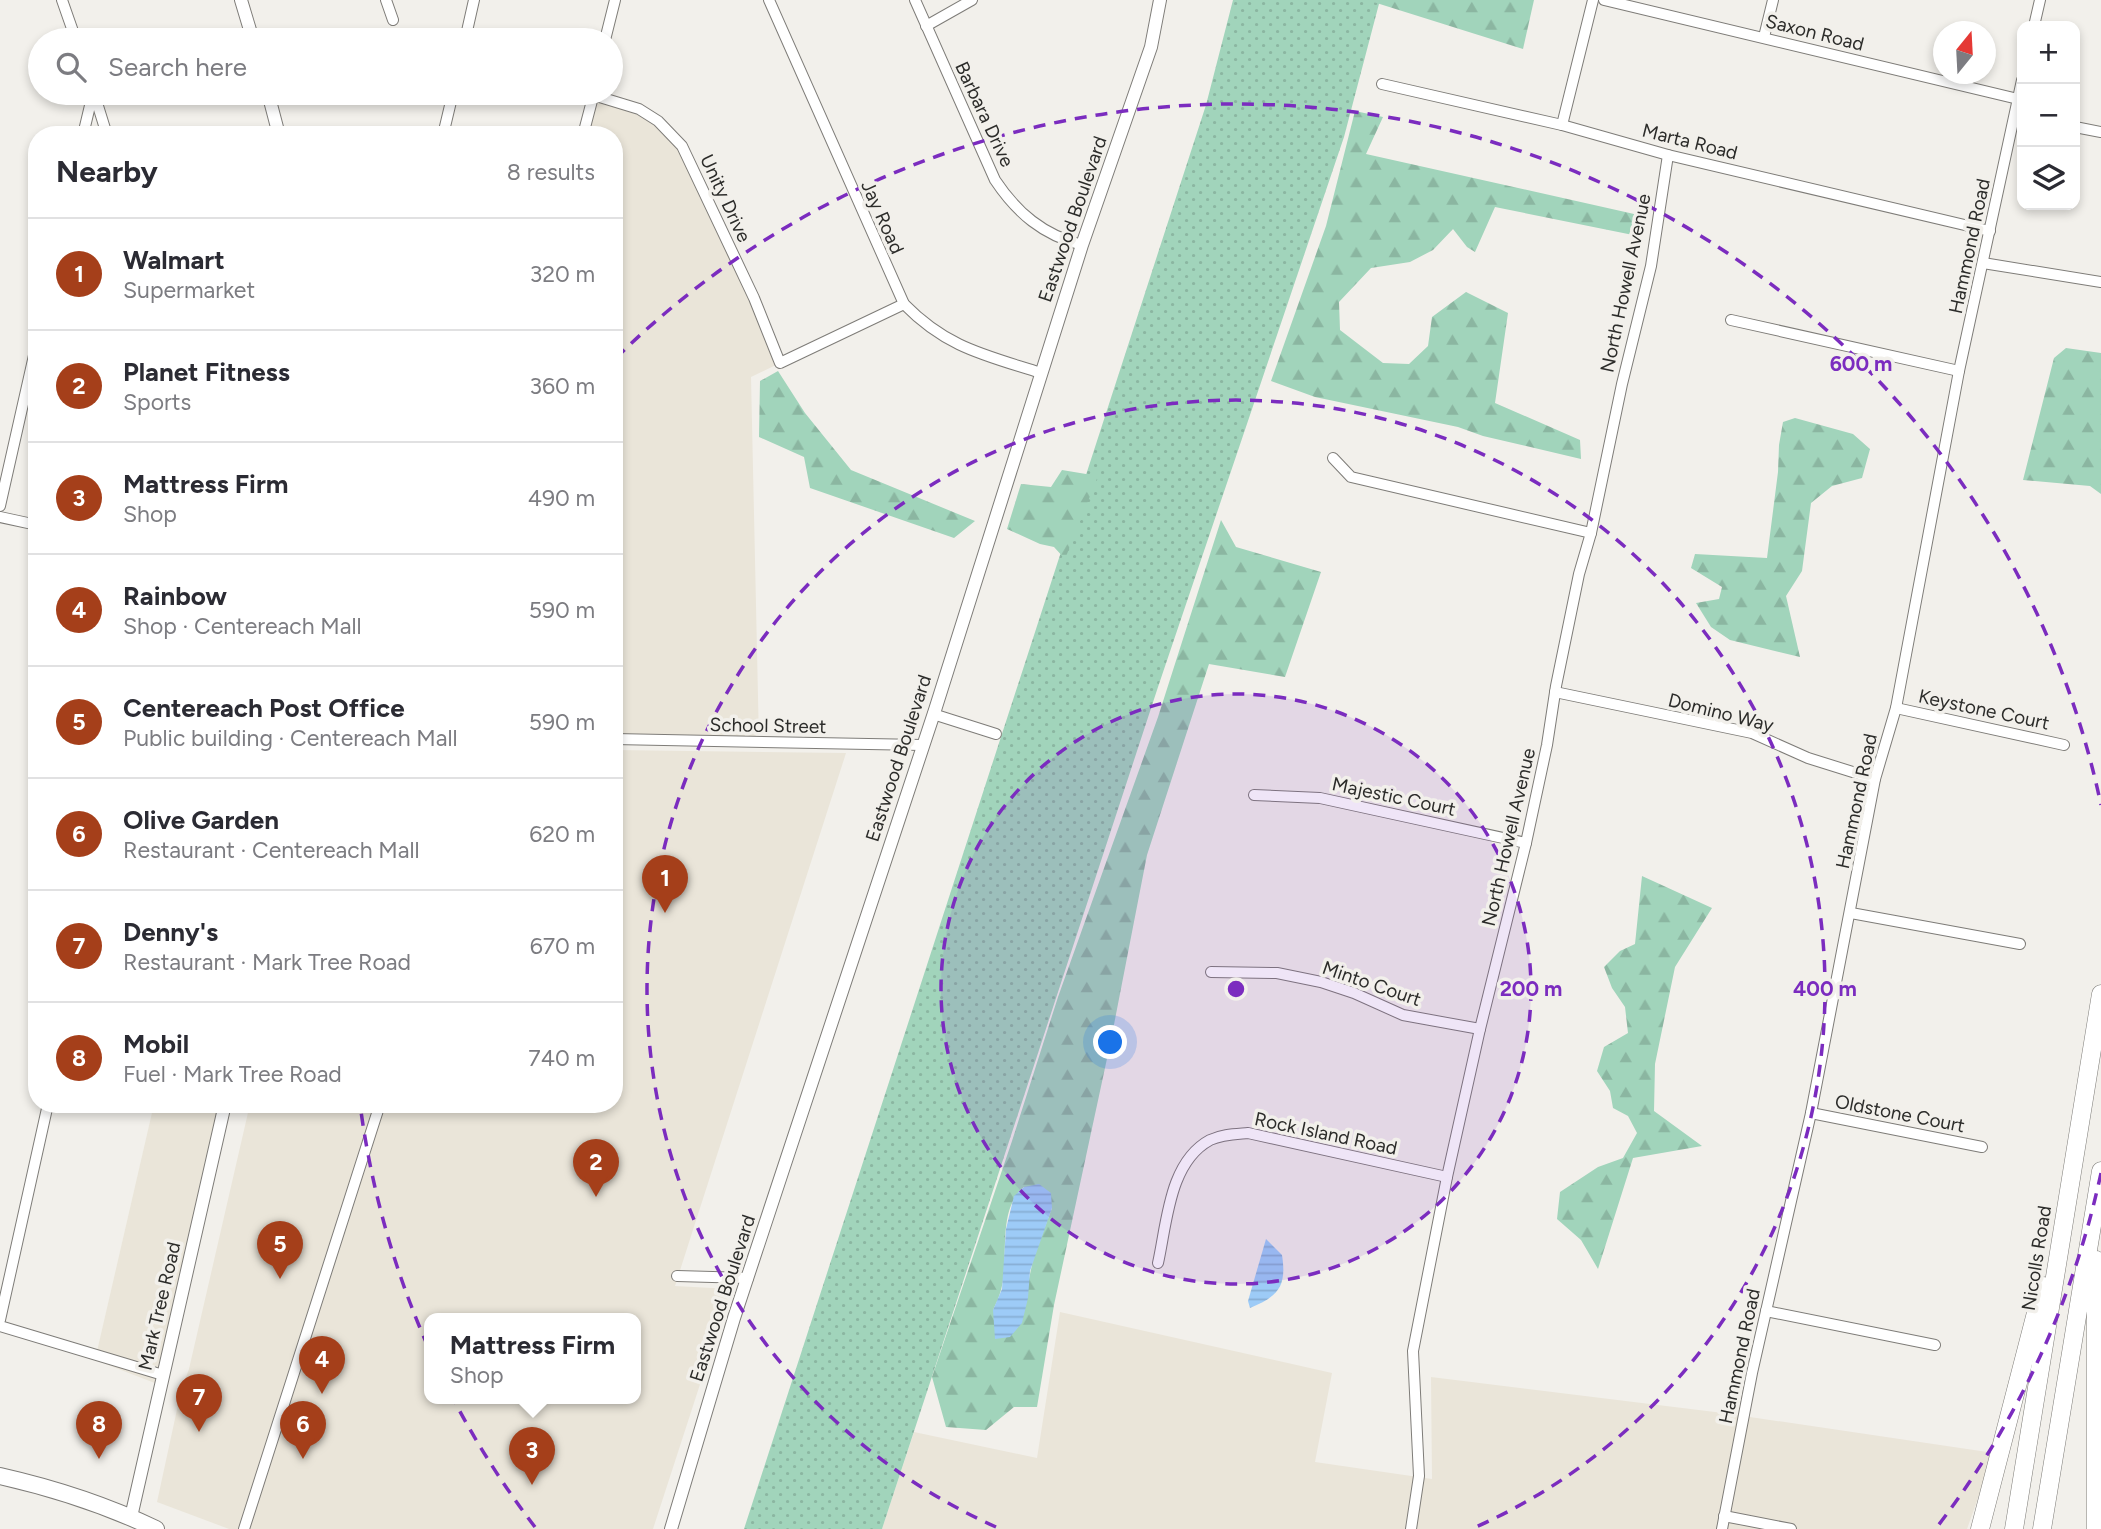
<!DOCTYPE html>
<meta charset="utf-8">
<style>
:root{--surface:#fff;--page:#f7f7f7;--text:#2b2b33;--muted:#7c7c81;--line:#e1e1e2;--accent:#a53f1a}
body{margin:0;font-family:Figtree,sans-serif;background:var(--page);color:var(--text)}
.controls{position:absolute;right:21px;top:21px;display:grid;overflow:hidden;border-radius:14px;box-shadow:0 4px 10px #0003}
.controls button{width:63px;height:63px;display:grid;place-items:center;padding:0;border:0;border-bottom:2px solid var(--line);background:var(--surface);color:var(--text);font:35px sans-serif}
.compass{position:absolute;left:1933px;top:21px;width:63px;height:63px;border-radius:50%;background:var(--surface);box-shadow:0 4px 10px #0003;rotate:18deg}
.you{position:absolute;left:1111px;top:1043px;width:24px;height:24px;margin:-18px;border:5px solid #fff;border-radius:50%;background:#1a73e8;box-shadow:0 0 0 10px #1a73e833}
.badge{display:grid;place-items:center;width:46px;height:46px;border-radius:50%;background:var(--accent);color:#fff;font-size:23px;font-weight:700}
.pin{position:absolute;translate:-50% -58px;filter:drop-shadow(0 2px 4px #0008)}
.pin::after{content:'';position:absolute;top:37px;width:24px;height:21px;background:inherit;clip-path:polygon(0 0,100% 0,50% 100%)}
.popup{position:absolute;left:424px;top:1313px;width:217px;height:91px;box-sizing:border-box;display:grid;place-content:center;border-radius:14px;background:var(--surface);filter:drop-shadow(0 2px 5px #0005);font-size:23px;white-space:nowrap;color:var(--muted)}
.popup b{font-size:26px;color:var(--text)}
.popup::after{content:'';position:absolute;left:50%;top:100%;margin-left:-14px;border:14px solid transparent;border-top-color:var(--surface)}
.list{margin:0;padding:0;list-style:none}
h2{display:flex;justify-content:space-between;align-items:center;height:91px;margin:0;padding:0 28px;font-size:30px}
h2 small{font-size:23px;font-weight:400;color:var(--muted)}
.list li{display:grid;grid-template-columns:46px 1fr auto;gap:21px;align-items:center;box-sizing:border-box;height:112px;padding:0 28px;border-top:2px solid var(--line)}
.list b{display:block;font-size:26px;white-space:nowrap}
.list p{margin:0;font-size:23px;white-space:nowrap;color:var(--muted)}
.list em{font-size:23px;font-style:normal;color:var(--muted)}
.icon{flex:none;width:38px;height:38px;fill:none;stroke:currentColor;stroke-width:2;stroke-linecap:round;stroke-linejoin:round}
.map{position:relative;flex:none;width:2101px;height:1529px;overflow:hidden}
.search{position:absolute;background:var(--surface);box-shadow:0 4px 10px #0003;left:28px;top:28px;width:595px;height:77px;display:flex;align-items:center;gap:18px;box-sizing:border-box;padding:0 24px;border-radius:38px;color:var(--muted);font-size:26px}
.panel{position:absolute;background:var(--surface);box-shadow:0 4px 10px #0003;left:28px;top:126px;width:595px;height:987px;border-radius:28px}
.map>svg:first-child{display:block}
.built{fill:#eae5d9;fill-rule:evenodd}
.grass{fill:url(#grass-dots)}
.forest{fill:url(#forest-firs);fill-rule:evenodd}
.water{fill:url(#water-rules)}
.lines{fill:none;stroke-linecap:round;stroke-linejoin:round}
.minor-casing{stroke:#7e7c78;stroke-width:12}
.tertiary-casing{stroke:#7e7c78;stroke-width:14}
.primary-casing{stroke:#7e7c78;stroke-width:18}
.trunk-casing{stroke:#7e7c78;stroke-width:19}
.minor{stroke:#fff;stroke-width:10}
.tertiary{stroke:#fff;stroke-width:12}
.primary{stroke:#fff;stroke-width:16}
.trunk{stroke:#fff;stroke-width:18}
.ring{fill:none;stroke:#7b2cbf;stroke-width:3.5;stroke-dasharray:12 9}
.labels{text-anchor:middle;stroke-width:7;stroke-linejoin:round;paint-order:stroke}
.street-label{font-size:19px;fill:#2c2c2a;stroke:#f2f0eb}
.centre{fill:#7b2cbf;stroke:#f2f0eb;stroke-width:3.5}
.ring-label{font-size:21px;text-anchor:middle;font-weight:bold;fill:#7b2cbf;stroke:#f2f0eb;stroke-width:7;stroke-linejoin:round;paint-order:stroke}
</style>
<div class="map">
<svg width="2101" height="1529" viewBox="0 0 2101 1529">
<defs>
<pattern id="grass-dots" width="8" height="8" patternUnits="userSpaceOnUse" patternTransform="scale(1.75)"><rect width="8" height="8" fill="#a1d4bb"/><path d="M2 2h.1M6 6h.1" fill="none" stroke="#8bb6a1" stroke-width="1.8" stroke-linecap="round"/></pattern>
<pattern id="forest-firs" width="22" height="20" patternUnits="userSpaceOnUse" patternTransform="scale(1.75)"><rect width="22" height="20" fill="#a1d4bb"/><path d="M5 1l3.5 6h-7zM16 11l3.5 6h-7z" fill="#8bb6a1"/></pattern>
<pattern id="water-rules" width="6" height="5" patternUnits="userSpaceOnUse" patternTransform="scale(1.75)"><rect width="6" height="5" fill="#9dcbf7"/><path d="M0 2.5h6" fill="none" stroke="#87aed4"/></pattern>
</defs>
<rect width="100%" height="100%" fill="#f2f0eb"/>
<!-- built -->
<g class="built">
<polygon points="593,95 627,104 682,146 780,363 751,377 759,742 614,739 614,135 583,135"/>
<path d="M614 750 846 753 675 1286 731 1289 653 1529H229L157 1502 181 1391 189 1369 250 1104H614ZM429 1319H635V1399H429Z"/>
<polygon points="154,1104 225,1104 160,1385 95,1360"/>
<polygon points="1060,1312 1332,1373 1315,1462 1432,1479 1431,1377 1723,1413 1994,1453 1967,1529 882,1529 914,1432 1037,1458"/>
</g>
<!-- grass -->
<polygon class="grass" points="1233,0 1380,0 1344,137 1158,687 882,1529 744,1529 1206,105"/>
<!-- forest -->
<g class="forest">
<polygon points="1367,0 1534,0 1523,49"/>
<polygon points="1355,111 1383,117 1366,154 1643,216 1633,235 1495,207 1475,252 1467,247 1453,229 1433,250 1410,262 1371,268 1339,302 1340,330 1383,363 1409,364 1428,346 1432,317 1466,292 1508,313 1495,403 1580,440 1581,459 1483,436 1458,427 1315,397 1271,381 1326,226"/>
<polygon points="2066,348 2101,353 2101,494 2090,486 2023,480 2054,358"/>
<polygon points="778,371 805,413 851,470 975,521 954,538 810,488 804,457 759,437 760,381"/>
<polygon points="1795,418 1853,434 1870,449 1862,478 1832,486 1811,503 1802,571 1786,596 1800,657 1730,640 1711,627 1696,603 1719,599 1722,587 1691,568 1695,554 1767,558 1778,472 1779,445 1783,422"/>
<polygon points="1062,470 1098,476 1065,559 1054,547 1040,544 1007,529 1021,484 1051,487"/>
<path d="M1221 520 1236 547 1321 572 1285 677 1209 664 1147 855 1111 1040 1054 1305 1037 1407H1014L986 1430 946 1427 932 1377 1012 1141 1058 997 1158 717ZM1024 1187 1052 1208 1034 1256 1028 1283 993 1310C996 1304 999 1297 1001 1290 1010 1257 996 1211 1024 1187Z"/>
<polygon points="1642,876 1712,908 1675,967 1655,1064 1654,1111 1702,1146 1633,1158 1598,1269 1581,1240 1557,1219 1560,1192 1598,1167 1623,1158 1637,1133 1628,1116 1613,1108 1610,1091 1597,1071 1604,1047 1628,1033 1625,1007 1612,988 1604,967 1620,951 1635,944"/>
</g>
<!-- water -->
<g class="water">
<polygon points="1039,1184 1051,1193 1052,1208 1030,1271 1028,1298 1022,1323 1010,1337 995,1339 993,1310 1002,1289 1006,1229 1014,1196 1024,1187"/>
<path d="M1266 1239 1282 1255C1287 1287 1278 1296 1250 1308L1248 1301Z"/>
</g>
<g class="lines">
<!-- minor casing -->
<g class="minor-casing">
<g id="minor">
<polyline points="62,0 76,40"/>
<polyline points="386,0 393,20"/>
<path d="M769 0 904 304C947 348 985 355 1041 373"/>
<path d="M915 0 995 180C1017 213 1043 235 1082 245"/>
<polyline points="1604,0 2018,99"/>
<polyline points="926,26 972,0"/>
<polyline points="2034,26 2040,0"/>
<polyline points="1764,37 1773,0"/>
<polyline points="465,40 474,0"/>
<polyline points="605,40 615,0"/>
<polyline points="1382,84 1562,125 1668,155 1990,231"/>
<polyline points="94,93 107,135"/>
<polyline points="593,95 639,109 658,121 682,146 754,298 780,363 904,304"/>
<polyline points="1562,125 1593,0"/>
<polyline points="2075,127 2101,132"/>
<polyline points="83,135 93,93"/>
<polyline points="443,135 453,93"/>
<polyline points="583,135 594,93"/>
<polyline points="1983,263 2101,282"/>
<polyline points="1731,320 1959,371"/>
<polyline points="1333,458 1351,477 1591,533"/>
<polyline points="0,506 37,342"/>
<polyline points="0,517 37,525"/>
<polyline points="1555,692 1752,733 1808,758 1875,779"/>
<polyline points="1896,708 2064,745"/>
<polyline points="933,714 996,734"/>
<polyline points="614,739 922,745"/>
<polyline points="1254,795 1320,798 1526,843"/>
<polyline points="1851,913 2020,944"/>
<polyline points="1211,972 1277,973 1321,982 1354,993 1403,1015 1480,1029"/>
<polyline points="1811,1113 1982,1147"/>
<path d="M1158 1263C1167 1223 1169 1162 1210 1140 1222 1134 1236 1134 1248 1133L1447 1177"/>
<polyline points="677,1276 748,1278"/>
<polyline points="1766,1311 1935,1345"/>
<polyline points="0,1320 48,1104"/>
<polyline points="0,1326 163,1375"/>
<polyline points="1724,1516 1791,1529"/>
<polyline points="244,1529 380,1104"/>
<polyline points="1411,1529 1419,1476 1413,1351 1447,1177 1480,1029 1526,843 1547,745 1556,686 1579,574 1591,533 1622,384 1651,266 1668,155"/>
<polyline points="1722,1529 1752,1373 1811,1113 1875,779 1896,708 1959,371 2022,80"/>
</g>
</g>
<!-- tertiary casing -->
<g class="tertiary-casing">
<g id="tertiary">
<polyline points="241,0 253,40"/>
<polyline points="268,93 279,135"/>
<polyline points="131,1517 225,1104"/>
<polyline points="671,1529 734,1318 935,710 1082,245 1151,47 1160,0"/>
</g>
</g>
<!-- primary casing -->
<g class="primary-casing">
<path id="primary" d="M0 1476C53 1488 106 1505 156 1529"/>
</g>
<!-- trunk casing -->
<g class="trunk-casing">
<g id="trunk">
<polyline points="2096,1260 2096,1529"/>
<polyline points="1980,1529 2043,1286"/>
<polyline points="2014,1529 2101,994"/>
<polyline points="2042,1529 2101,1171"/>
</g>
</g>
<!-- minor -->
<use href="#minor" class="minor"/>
<!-- tertiary -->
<use href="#tertiary" class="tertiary"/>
<!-- primary -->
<use href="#primary" class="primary"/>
<!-- trunk -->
<use href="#trunk" class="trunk"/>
</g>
<!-- distance rings -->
<circle cx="1236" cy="989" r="295" fill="#7b2cbf" fill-opacity=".12"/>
<g class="ring">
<circle cx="1236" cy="989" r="295"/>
<path d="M996 1527A589 589 0 1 1 1476 1527"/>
<path d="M2101 1173A884 884 0 0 1 1937 1527M535 1527A884 884 0 0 1 360 1104M616 358A884 884 0 0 1 2101 805"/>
</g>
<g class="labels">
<!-- street labels -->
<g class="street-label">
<text transform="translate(1815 32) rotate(14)" y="7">Saxon Road</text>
<text transform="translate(985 114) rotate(65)" y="7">Barbara Drive</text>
<text transform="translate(1690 141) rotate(14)" y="7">Marta Road</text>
<text transform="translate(726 198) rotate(65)" y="7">Unity Drive</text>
<text transform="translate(883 217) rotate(66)" y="7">Jay Road</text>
<text transform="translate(1072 219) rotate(-71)" y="7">Eastwood Boulevard</text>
<text transform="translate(1969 246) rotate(-78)" y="7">Hammond Road</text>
<text transform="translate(1625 283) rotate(-78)" y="7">North Howell Avenue</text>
<text transform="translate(1984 709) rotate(12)" y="7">Keystone Court</text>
<text transform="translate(1721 712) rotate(14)" y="7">Domino Way</text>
<text transform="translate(768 725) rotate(1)" y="7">School Street</text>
<text transform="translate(898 758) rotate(-72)" y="7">Eastwood Boulevard</text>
<text transform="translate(1394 796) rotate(12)" y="7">Majestic Court</text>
<text transform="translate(1856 801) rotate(-78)" y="7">Hammond Road</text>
<text transform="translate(1508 837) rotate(-77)" y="7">North Howell Avenue</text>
<text transform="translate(1372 983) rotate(19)" y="7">Minto Court</text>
<text transform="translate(1900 1113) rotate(11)" y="7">Oldstone Court</text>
<text transform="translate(1326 1133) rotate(12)" y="7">Rock Island Road</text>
<text transform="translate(2036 1258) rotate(-81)" y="7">Nicolls Road</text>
<text transform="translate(722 1298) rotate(-72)" y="7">Eastwood Boulevard</text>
<text transform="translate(159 1306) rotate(-77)" y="7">Mark Tree Road</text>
<text transform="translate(1739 1356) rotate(-78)" y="7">Hammond Road</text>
</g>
</g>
<circle cx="1236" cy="989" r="10" class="centre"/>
<g class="ring-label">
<text x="1861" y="371">600 m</text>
<text x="1531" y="996">200 m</text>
<text x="1825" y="996">400 m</text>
</g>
</svg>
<div class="controls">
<button>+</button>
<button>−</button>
<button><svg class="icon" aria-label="layers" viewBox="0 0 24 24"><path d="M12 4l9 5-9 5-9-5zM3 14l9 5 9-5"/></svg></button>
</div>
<svg class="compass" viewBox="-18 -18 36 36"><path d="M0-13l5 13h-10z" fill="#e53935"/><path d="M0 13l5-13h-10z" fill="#7c7c81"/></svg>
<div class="you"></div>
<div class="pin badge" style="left:665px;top:913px">1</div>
<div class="pin badge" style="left:596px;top:1197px">2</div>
<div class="pin badge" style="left:532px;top:1485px">3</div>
<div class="popup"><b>Mattress Firm</b>Shop</div>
<div class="pin badge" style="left:322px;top:1394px">4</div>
<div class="pin badge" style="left:280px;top:1279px">5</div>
<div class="pin badge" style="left:303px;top:1459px">6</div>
<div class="pin badge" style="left:199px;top:1432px">7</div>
<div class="pin badge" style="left:99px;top:1459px">8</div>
<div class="search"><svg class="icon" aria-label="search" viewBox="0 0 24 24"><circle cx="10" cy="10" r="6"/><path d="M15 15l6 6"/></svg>Search here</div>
<section class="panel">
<h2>Nearby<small>8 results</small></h2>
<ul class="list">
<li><span class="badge">1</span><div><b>Walmart</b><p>Supermarket</p></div><em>320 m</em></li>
<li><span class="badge">2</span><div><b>Planet Fitness</b><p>Sports</p></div><em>360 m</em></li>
<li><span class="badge">3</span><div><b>Mattress Firm</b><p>Shop</p></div><em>490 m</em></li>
<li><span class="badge">4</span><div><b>Rainbow</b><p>Shop · Centereach Mall</p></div><em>590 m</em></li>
<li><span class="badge">5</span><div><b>Centereach Post Office</b><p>Public building · Centereach Mall</p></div><em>590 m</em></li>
<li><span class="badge">6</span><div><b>Olive Garden</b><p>Restaurant · Centereach Mall</p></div><em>620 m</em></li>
<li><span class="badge">7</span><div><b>Denny's</b><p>Restaurant · Mark Tree Road</p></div><em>670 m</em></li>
<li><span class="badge">8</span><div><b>Mobil</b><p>Fuel · Mark Tree Road</p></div><em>740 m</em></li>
</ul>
</section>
</div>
